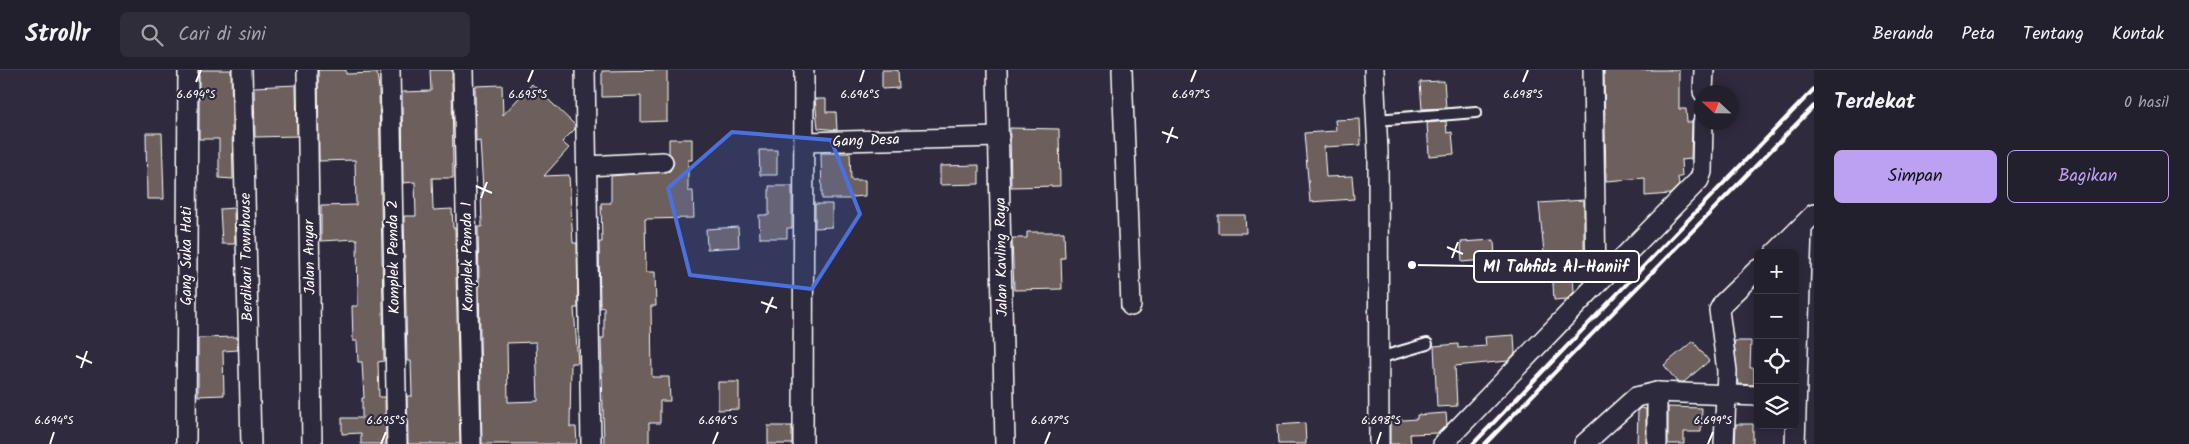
<!DOCTYPE html>
<html lang="id">
<meta charset="utf-8">
<style>
:root{--surface:#23202e;--page:#2f2d3a;--text:#f1f3f6;--muted:#a3a3aa;--line:#403e4a;--accent:#bca0f2}
body{margin:0;font-family:Kalam,sans-serif;background:var(--page);color:var(--text)}
.controls{position:absolute;right:15px;bottom:15px;display:grid;overflow:hidden;border-radius:8px;box-shadow:0 2px 12px #0003}
.controls button{width:45px;height:45px;display:grid;place-items:center;padding:0;border:0;border-bottom:1px solid var(--line);background:var(--surface);color:var(--text);font:25px sans-serif}
.compass{position:absolute;left:1694px;top:15px;width:45px;height:45px;border-radius:50%;background:var(--surface);box-shadow:0 2px 12px #0003;rotate:292deg}
.list{margin:0;padding:0;list-style:none}
h2{display:flex;justify-content:space-between;align-items:center;height:65px;margin:0;padding:0 20px;font-size:21px}
h2 small{font-size:16px;font-weight:400;color:var(--muted)}
.actions{display:flex;gap:10px;padding:15px 20px}
.actions a{flex:1;padding:11px 0;border:1px solid var(--accent);border-radius:8px;text-align:center;font-size:18px;color:var(--accent)}
.actions .main{background:var(--accent);color:#111}
.icon{flex:none;width:28px;height:28px;fill:none;stroke:currentColor;stroke-width:2;stroke-linecap:round;stroke-linejoin:round}
.map{position:relative;flex:none;width:1814px;height:374px;overflow:hidden}
header{display:flex;align-items:center;gap:30px;box-sizing:border-box;height:70px;padding:0 25px;background:var(--surface);border-bottom:1px solid var(--line)}
header strong{font-size:24px}
nav{display:flex;gap:28px;margin-inline-start:auto;font-size:18px}
.search{width:350px;height:45px;background:var(--page);display:flex;align-items:center;gap:12px;box-sizing:border-box;padding:0 18px;border-radius:8px;color:var(--muted);font-size:19px}
main{display:flex}
aside{flex:1;background:var(--surface)}
.map>svg:first-child{display:block}
.building{fill:#6d615c;stroke:#fff;fill-rule:evenodd}
.lines{fill:none;stroke-linecap:round;stroke-linejoin:round}
.service-casing{stroke:#fff;stroke-width:14}
.minor-casing{stroke:#fff;stroke-width:22}
.service{stroke:#2f2a3d;stroke-width:10}
.minor{stroke:#2f2a3d;stroke-width:19}
.rail{stroke:#fff;stroke-width:4}
.marked{fill:#4a71e0;fill-opacity:0.2;stroke:#4a71e0;stroke-width:4;stroke-linejoin:round}
.ticks{fill:none;stroke:#fff;stroke-width:2}
.labels{text-anchor:middle;stroke-width:4.5;stroke-linejoin:round;paint-order:stroke}
.street-label{font-size:15px;fill:#fff;stroke:#2f2a3d}
.ticks-label{font-size:12px;text-anchor:middle;fill:#fff;stroke:#2f2a3d;stroke-width:4.5;stroke-linejoin:round;paint-order:stroke}
.leader{fill:none;stroke:#fff;stroke-width:2}
.callout-dot{fill:#fff;stroke:#2f2a3d;stroke-width:2}
.callout{fill:#2f2a3d;stroke:#fff;stroke-width:2}
.callout-label{font-size:16px;text-anchor:middle;font-weight:bold;fill:#fff}
</style>
<header>
<strong>Strollr</strong>
<div class="search"><svg class="icon" aria-label="search" viewBox="0 0 24 24"><circle cx="10" cy="10" r="6"/><path d="M15 15l6 6"/></svg>Cari di sini</div>
<nav><a>Beranda</a><a>Peta</a><a>Tentang</a><a>Kontak</a></nav>
</header>
<main>
<div class="map">
<svg width="1814" height="374" viewBox="0 0 1814 374">
<rect width="100%" height="100%" fill="#2f2a3d"/>
<filter id="ink" filterUnits="userSpaceOnUse"><feTurbulence type="fractalNoise" baseFrequency=".02" numOctaves="2"/><feDisplacementMap in="SourceGraphic" scale="10" xChannelSelector="R" yChannelSelector="G"/><feConvolveMatrix kernelMatrix="1 2 1 2 8 2 1 2 1" color-interpolation-filters="sRGB"/></filter>
<g filter="url(#ink)">
<!-- building -->
<g class="building">
<polygon points="199,0 231,0 233,109 219,108 219,69 199,69"/>
<polygon points="318,0 346,0 346,4 377,3 379,19 384,291 378,292 379,327 385,327 386,374 361,374 361,363 342,364 342,348 362,348 362,328 364,328 362,292 358,292 357,271 353,271 352,236 358,236 357,169 321,171 321,136 356,135 355,90 319,91"/>
<polygon points="430,0 452,0 453,108 432,108 433,140 452,139 453,158 455,158 460,374 408,374 407,326 412,326 411,291 407,291 404,146 416,146 415,112 403,113 402,22 431,21"/>
<polygon points="667,0 667,51 641,52 641,26 602,27 602,1"/>
<polygon points="882,0 898,0 899,18 882,19"/>
<polygon points="1604,0 1679,0 1679,39 1686,39 1687,52 1692,52 1691,89 1681,90 1682,107 1678,107 1679,115 1670,124 1645,126 1645,108 1606,111"/>
<polygon points="1444,11 1446,38 1422,39 1420,12"/>
<path d="M532 14 575 55V59L562 72 569 78 544 106 569 105 573 173H577L578 238H574L578 293H571L570 357H576L577 374H482L478 157H482L481 119H483L480 71 476 72 475 16 502 15 503 45ZM536 272 538 331 508 332 507 273Z"/>
<polygon points="296,15 297,66 255,67 254,17"/>
<polygon points="815,29 826,29 826,42 836,42 837,60 818,58"/>
<polygon points="1360,49 1361,75 1324,77 1326,107 1352,106 1354,129 1310,132 1304,63 1336,61 1335,50"/>
<polygon points="1446,51 1447,63 1452,62 1454,84 1429,86 1427,53"/>
<polygon points="1010,58 1059,59 1060,116 1011,117"/>
<polygon points="146,63 162,63 164,129 147,129"/>
<polygon points="669,69 692,69 692,90 688,90 688,121 693,121 694,148 645,149 646,202 655,202 656,236 651,236 652,307 669,307 670,331 660,331 660,353 649,353 649,374 604,374 601,268 604,268 604,237 600,238 599,172 602,172 601,133 611,133 611,106 670,101 674,92 669,83"/>
<polygon points="759,80 777,80 777,105 760,105"/>
<polygon points="821,83 850,83 851,110 865,110 865,126 851,127 851,129 822,129"/>
<polygon points="979,95 979,114 940,115 940,96"/>
<polygon points="769,116 792,116 792,158 787,158 787,168 760,168 759,145 769,145"/>
<polygon points="1584,130 1584,184 1572,185 1574,222 1567,229 1554,230 1551,182 1544,183 1539,133"/>
<polygon points="815,134 832,134 832,157 815,158"/>
<polygon points="234,138 235,174 222,174 220,139"/>
<polygon points="1218,145 1245,145 1246,163 1218,163"/>
<polygon points="738,157 739,177 707,179 706,159"/>
<polygon points="1027,162 1064,162 1065,188 1061,188 1062,219 1014,220 1012,168 1027,168"/>
<polygon points="1494,170 1495,189 1462,192 1461,172"/>
<polygon points="1514,265 1515,283 1508,291 1455,296 1457,336 1437,337 1434,276 1458,274 1458,278 1486,276 1485,267"/>
<polygon points="237,267 238,280 223,281 224,325 198,326 198,268"/>
<polygon points="1693,271 1709,291 1684,312 1677,312 1664,295"/>
<polygon points="1734,271 1751,271 1750,298 1754,298 1754,315 1738,314"/>
<polygon points="718,312 739,312 739,339 718,340"/>
<polygon points="1668,337 1702,338 1701,362 1684,362 1684,374 1668,374"/>
<polygon points="1640,338 1646,339 1646,374 1637,374 1638,340"/>
<polygon points="1446,343 1447,354 1438,363 1410,364 1411,374 1390,374 1390,351 1417,349 1417,345"/>
<polygon points="1305,353 1306,374 1278,374 1277,355"/>
<polygon points="1736,354 1753,354 1753,374 1735,374"/>
<rect x="768" y="356" width="24" height="18"/>
</g>
<g class="lines">
<!-- service casing -->
<g class="service-casing">
<g id="service">
<polyline points="1376,50 1476,42"/>
<polyline points="1379,288 1427,274"/>
</g>
</g>
<!-- minor casing -->
<g class="minor-casing">
<g id="minor">
<polyline points="242,0 251,374"/>
<polyline points="307,0 312,374"/>
<polyline points="390,0 397,374"/>
<polyline points="463,0 471,374"/>
<polyline points="585,0 591,374"/>
<polyline points="997,0 1005,374"/>
<polyline points="1122,0 1131,236"/>
<polyline points="1374,0 1378,82 1379,374"/>
<polyline points="1593,0 1596,215 1699,110 1702,102 1703,52"/>
<polyline points="1703,22 1704,0"/>
<polyline points="806,72 999,67"/>
<polyline points="587,96 663,92"/>
<polyline points="1775,183 1814,144"/>
<polyline points="186,372 188,0"/>
<polyline points="803,374 804,0"/>
<polyline points="1443,374 1596,215"/>
<polyline points="1584,374 1636,327 1657,322 1758,326"/>
<polyline points="1657,374 1657,322"/>
<polyline points="1724,374 1727,301 1719,240 1723,233 1758,199"/>
<polyline points="1795,374 1802,157"/>
</g>
</g>
<!-- service -->
<use href="#service" class="service"/>
<!-- minor -->
<use href="#minor" class="minor"/>
<!-- rail -->
<g class="rail">
<polyline points="1473,374 1814,19"/>
<polyline points="1485,374 1814,36"/>
</g>
</g>
</g>
<!-- marked area -->
<path class="marked" d="M732 62 831 70 860 144 812 219 690 205 668 118Z"/>
<!-- ticks -->
<path class="ticks" d="M196 12 201 0M528 12 533 0M860 12 864 0M1191 12 1196 0M1523 12 1528 0M1162 62 1178 68M1167 73 1173 57M476 116 492 123M481 128 487 112M1447 177 1463 184M1452 188 1458 172M761 232 777 238M766 243 773 227M76 286 92 293M81 298 87 281M50 374 54 362M381 374 386 362M713 374 718 362M1045 374 1050 362M1377 374 1381 362M1708 374 1713 362"/>
<g class="labels">
<!-- street labels -->
<g class="street-label">
<text transform="translate(866 70) rotate(-2)" y="5">Gang Desa</text>
<text transform="translate(186 186) rotate(-90)" y="5">Gang Suka Hati</text>
<text transform="translate(246 187) rotate(-91)" y="5">Berdikari Townhouse</text>
<text transform="translate(309 187) rotate(-91)" y="5">Jalan Anyar</text>
<text transform="translate(393 187) rotate(-91)" y="5">Komplek Pemda 2</text>
<text transform="translate(467 187) rotate(-91)" y="5">Komplek Pemda 1</text>
<text transform="translate(1001 187) rotate(-91)" y="5">Jalan Kavling Raya</text>
</g>
</g>
<g class="ticks-label">
<text x="1523" y="28">6.698°S</text>
<text x="196" y="28">6.694°S</text>
<text x="528" y="28">6.695°S</text>
<text x="860" y="28">6.696°S</text>
<text x="1191" y="28">6.697°S</text>
<text x="54" y="354">6.694°S</text>
<text x="386" y="354">6.695°S</text>
<text x="718" y="354">6.696°S</text>
<text x="1050" y="354">6.697°S</text>
<text x="1381" y="354">6.698°S</text>
<text x="1713" y="354">6.699°S</text>
</g>
<!-- callouts -->
<path class="leader" d="M1412 195L1474 196"/>
<circle class="callout-dot" cx="1412" cy="195" r="5"/>
<rect class="callout" x="1474" y="181" width="165" height="31" rx="5"/>
<g class="callout-label">
<text x="1556" y="202">MI Tahfidz Al-Haniif</text>
</g>
</svg>
<div class="controls">
<button>+</button>
<button>−</button>
<button><svg class="icon" aria-label="locate" viewBox="0 0 24 24"><circle cx="12" cy="12" r="6"/><path d="M12 2v4M12 18v4M2 12h4M18 12h4"/></svg></button>
<button><svg class="icon" aria-label="layers" viewBox="0 0 24 24"><path d="M12 4l9 5-9 5-9-5zM3 14l9 5 9-5"/></svg></button>
</div>
<svg class="compass" viewBox="-18 -18 36 36"><path d="M0-13l5 13h-10z" fill="#e53935"/><path d="M0 13l5-13h-10z" fill="#a3a3aa"/></svg>
</div>
<aside>
<h2>Terdekat<small>0 hasil</small></h2>
<ul class="list">
</ul>
<div class="actions"><a class="main">Simpan</a><a>Bagikan</a></div>
</aside>
</main>
